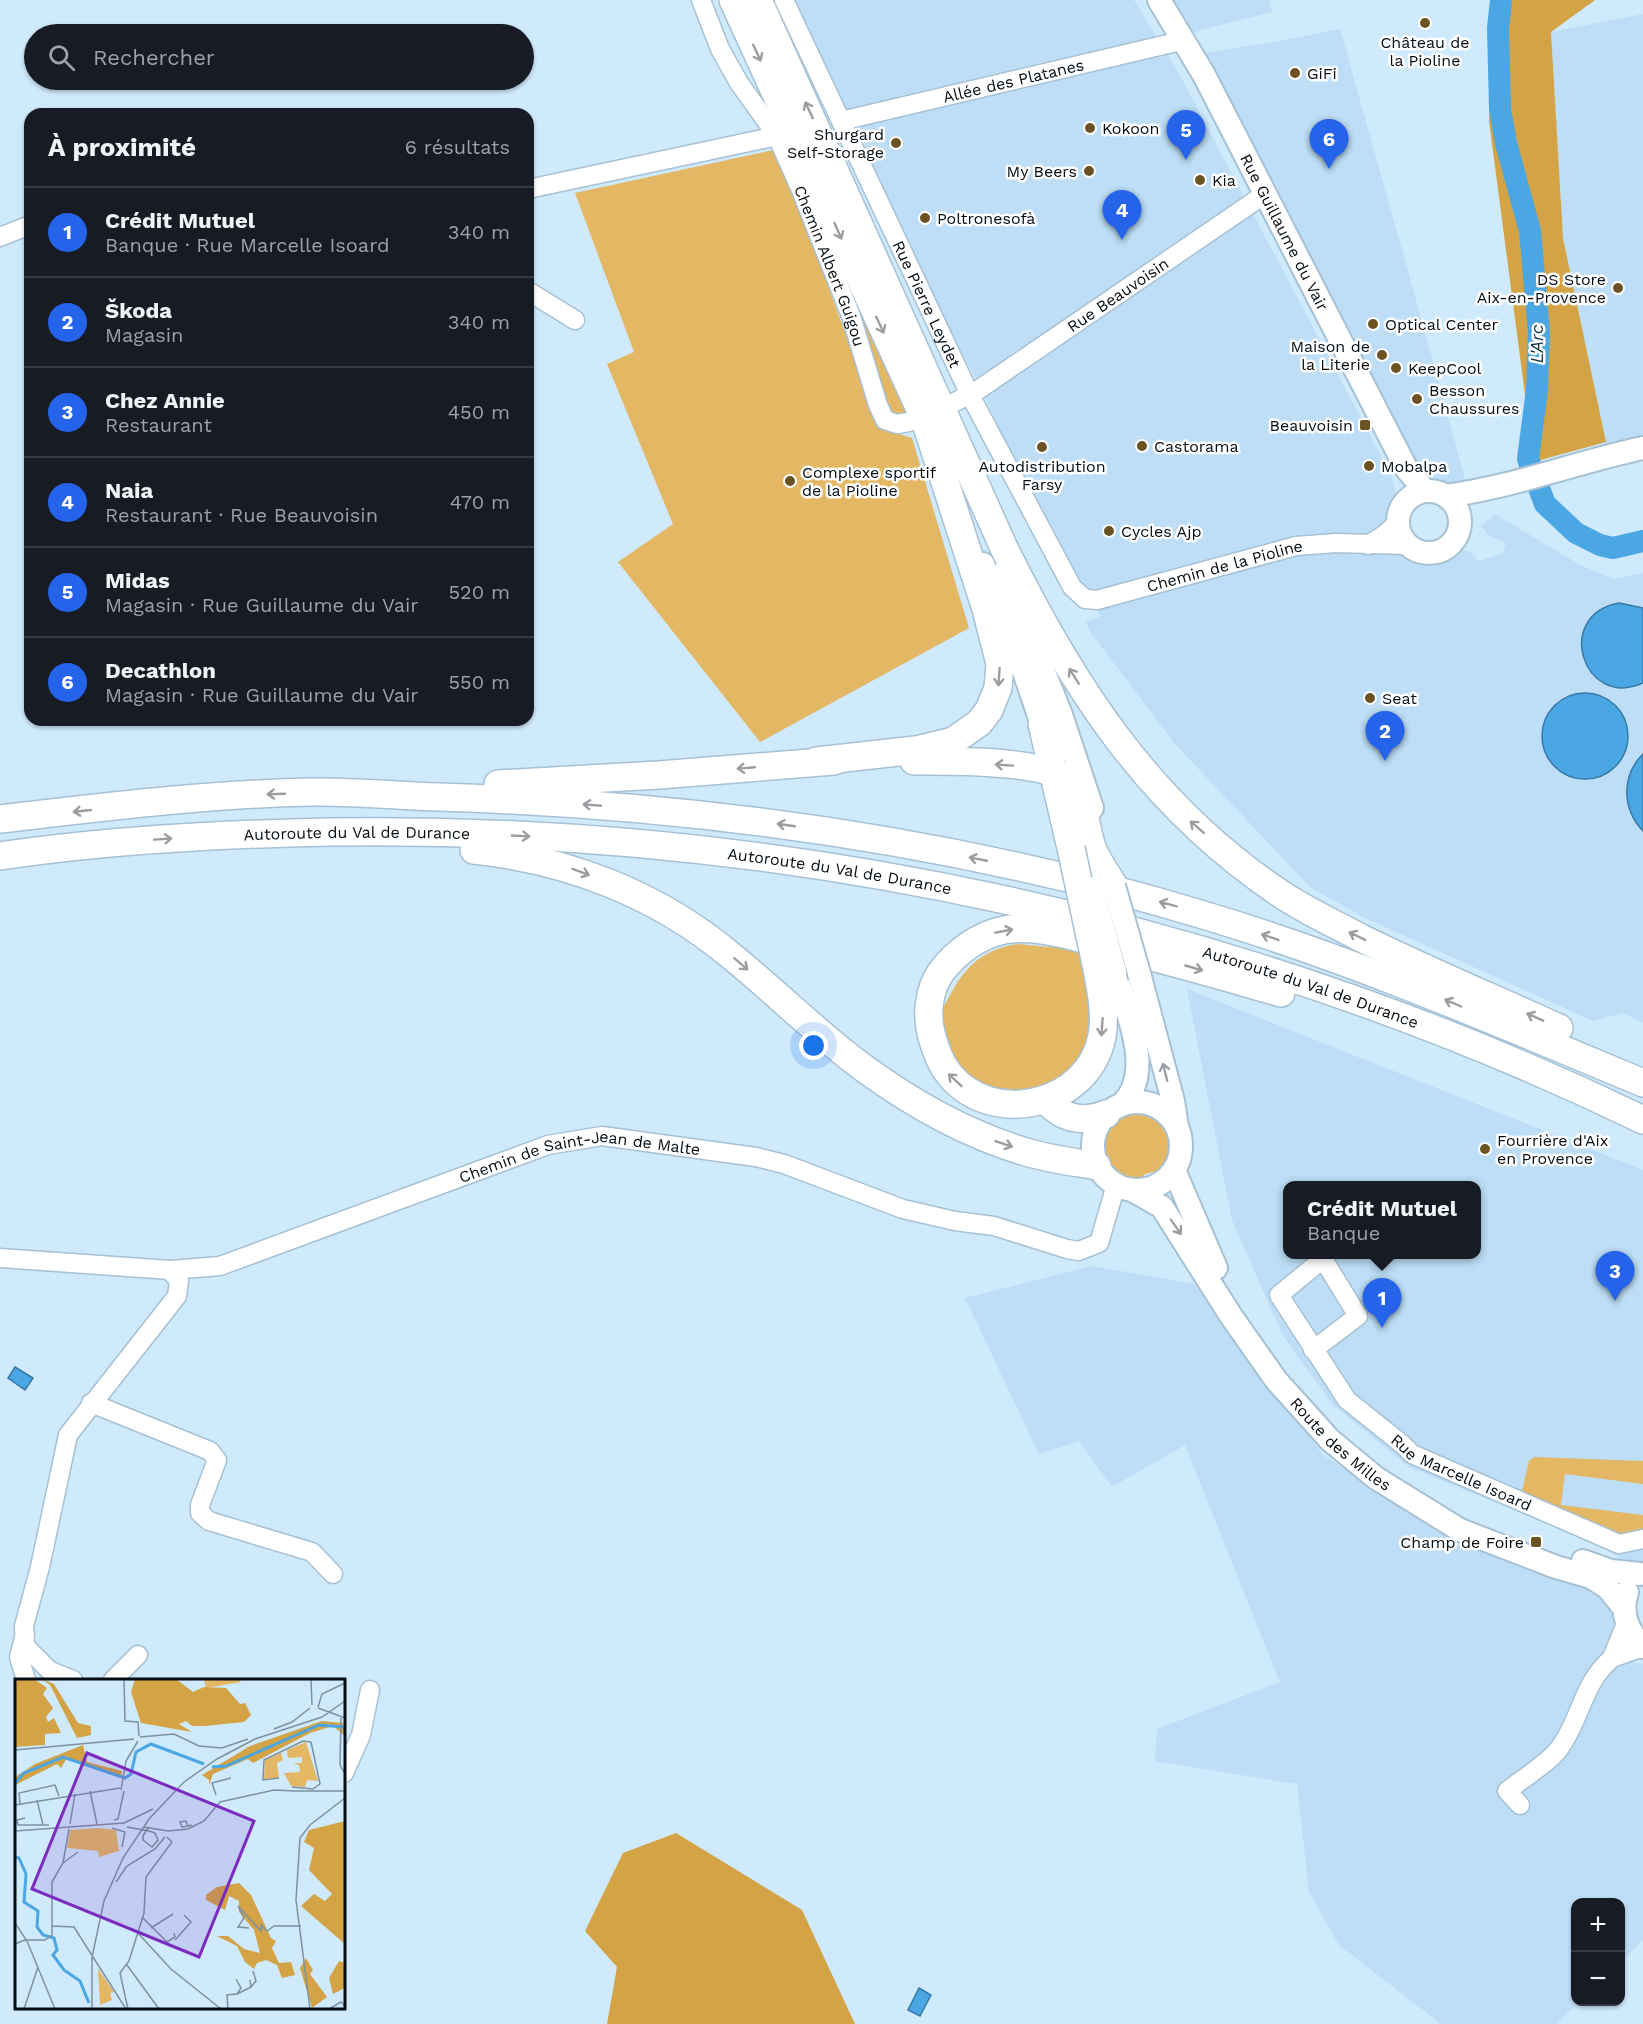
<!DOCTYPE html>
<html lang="fr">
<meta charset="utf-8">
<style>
:root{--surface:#171b24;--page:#20242c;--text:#f1f3f6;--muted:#9ea1a6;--line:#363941;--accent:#2563eb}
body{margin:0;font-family:"Work Sans",sans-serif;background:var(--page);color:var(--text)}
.controls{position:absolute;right:18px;bottom:18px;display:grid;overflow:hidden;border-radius:12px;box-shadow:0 2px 4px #0004}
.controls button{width:54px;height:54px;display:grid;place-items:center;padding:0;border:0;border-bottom:2px solid var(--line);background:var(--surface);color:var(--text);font:30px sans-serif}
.you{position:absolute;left:814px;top:1046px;width:21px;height:21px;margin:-15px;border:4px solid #fff;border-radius:50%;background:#1a73e8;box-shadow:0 0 0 9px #1a73e833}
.badge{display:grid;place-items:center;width:39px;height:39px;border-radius:50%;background:var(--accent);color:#fff;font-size:20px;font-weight:700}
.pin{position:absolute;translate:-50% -50px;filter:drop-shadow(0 2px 3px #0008)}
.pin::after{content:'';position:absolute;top:32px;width:21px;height:18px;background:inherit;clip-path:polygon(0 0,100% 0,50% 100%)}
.popup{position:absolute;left:1283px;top:1181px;width:198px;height:78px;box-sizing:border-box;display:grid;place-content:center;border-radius:12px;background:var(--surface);filter:drop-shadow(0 2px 4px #0005);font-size:20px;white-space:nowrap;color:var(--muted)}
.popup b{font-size:22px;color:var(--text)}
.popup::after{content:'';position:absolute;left:50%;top:100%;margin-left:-12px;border:12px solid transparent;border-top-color:var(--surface)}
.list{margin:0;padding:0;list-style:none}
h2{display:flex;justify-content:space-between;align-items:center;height:78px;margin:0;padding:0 24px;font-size:26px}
h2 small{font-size:20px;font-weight:400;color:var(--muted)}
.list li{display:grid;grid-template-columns:39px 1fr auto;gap:18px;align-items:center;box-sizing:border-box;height:90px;padding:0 24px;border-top:2px solid var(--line)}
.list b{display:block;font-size:22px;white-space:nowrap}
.list p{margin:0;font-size:20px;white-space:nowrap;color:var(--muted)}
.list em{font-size:20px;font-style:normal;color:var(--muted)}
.icon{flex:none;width:33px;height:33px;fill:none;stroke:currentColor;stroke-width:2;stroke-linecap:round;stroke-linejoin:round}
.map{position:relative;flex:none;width:1643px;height:2024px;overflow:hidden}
.search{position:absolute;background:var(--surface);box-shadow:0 2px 4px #0004;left:24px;top:24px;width:510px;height:66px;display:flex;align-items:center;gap:15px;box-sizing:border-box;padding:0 21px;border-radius:33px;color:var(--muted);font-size:22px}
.panel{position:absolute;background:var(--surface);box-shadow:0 2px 4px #0004;left:24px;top:108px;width:510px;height:618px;border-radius:18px}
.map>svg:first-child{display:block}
.built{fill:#bddef6;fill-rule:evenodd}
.green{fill:#e3b764}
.forest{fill:#d3a345}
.water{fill:#4ba7e3;stroke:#3679a5;stroke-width:1.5}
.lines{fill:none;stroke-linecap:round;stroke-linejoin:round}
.river{stroke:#4ba7e3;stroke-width:22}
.minor-casing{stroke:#a7c1d4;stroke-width:21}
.major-casing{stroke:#a7c1d4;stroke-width:26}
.highway-casing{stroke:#a7c1d4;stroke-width:30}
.minor{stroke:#fff;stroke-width:18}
.major{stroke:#fff;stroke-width:22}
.highway{stroke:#fff;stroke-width:27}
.major-bridge-casing{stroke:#a7c1d4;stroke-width:26;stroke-linecap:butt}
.highway-bridge-casing{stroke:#a7c1d4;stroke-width:30;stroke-linecap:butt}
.major-bridge{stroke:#fff;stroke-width:22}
.highway-bridge{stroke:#fff;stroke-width:27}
.oneway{stroke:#9b9ea1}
.poi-dot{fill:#6b5223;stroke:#fff;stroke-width:2}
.labels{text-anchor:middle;stroke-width:5;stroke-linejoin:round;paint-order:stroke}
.poi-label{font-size:16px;fill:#050d13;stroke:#fff;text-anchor:start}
.street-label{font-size:16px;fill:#050d13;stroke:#fff}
.water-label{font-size:18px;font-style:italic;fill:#0e354d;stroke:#fff}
.inset-river{fill:none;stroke:#4ba7e3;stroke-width:3}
.inset-road{fill:none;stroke:#7e919f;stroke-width:1.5}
.view{fill:#7b2cbf;fill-opacity:0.15;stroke:#7b2cbf;stroke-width:3}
.inset-edge{fill:none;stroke:#050d13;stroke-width:3}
</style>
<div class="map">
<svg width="1643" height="2024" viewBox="0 0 1643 2024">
<rect width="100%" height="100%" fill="#cfe9fd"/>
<!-- built -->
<g class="built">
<polygon points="788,0 1134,0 1177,70 1391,475 1398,502 1390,523 1404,554 1423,560 1461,550 1469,551 1478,561 1502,554 1506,543 1488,535 1481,526 1495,514 1580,565 1614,579 1643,573 1643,1023 1623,1013 1593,1021 1361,916 1310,887 1175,744 1091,633 1086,622 1101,616 1079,586 1032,497 972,371 927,290"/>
<polygon points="1173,0 1269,0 1272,12 1193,32"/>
<polygon points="1643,14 1643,440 1606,446 1563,238 1551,32"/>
<polygon points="1340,29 1416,300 1466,483 1444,489 1419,472 1233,115 1204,53 1280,41"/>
<path d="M1187 989 1643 1170V1563L1630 1565 1603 1547 1409 1467 1333 1405 1283 1336 1232 1220ZM1288 1186H1476V1254H1288Z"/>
<polygon points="1092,1266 1194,1284 1323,1455 1450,1538 1604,1596 1616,1611 1619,1628 1633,1662 1643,1664 1643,1940 1621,1962 1620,1902 1576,1902 1576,2002 1579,2002 1556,2024 1441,2024 1339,1945 1309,1892 1297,1784 1155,1761 1157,1729 1280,1682 1185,1445 1112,1487 1079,1441 1039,1454 965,1298"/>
</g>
<!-- green -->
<g class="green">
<polygon points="778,149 880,428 912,438 969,628 760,742 618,562 673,524 607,364 634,352 575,193"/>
<polygon points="811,188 908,415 891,412 886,403"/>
<path d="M1018 944 1081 950C1084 966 1097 1014 1095 1026 1079 1100 978 1121 948 1046 946 1040 939 1028 939 1021 940 1010 949 998 954 988 969 962 989 948 1018 944Z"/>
<path d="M1140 1111C1169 1119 1180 1146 1161 1170L1145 1174 1141 1180C1092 1177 1091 1117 1140 1111Z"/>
<polygon points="1534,1457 1643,1461 1643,1484 1565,1474 1561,1505 1643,1515 1643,1530 1623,1536 1521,1495 1529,1461"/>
</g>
<!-- forest -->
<g class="forest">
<polygon points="1494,0 1595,0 1551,32 1563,238 1606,442 1526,464 1526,402 1489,121"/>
<polygon points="676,1833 802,1910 855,2024 607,2024 617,1967 585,1931 623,1853"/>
</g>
<!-- water -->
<g class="water">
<path d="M1619 603 1643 608V683C1583 710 1553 615 1619 603Z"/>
<circle cx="1585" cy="736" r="43"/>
<path d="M1643 754V831C1622 809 1621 776 1643 754Z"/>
<polygon points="15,1367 33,1378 25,1390 8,1378"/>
<polygon points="919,1988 931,1995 920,2016 908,2010"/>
</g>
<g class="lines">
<!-- river -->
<polyline class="river" points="1501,0 1498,28 1500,109 1506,143 1530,231 1539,332 1537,390 1528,459 1545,504 1576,533 1600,545 1613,548 1643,541"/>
<!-- minor casing -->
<g class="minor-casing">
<g id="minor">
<path id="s1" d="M701 0 720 49 739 83 777 136 801 190 851 316 878 405 885 420 897 424 909 422"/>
<path id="s2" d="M784 0 970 395 1072 587 1085 599 1097 600 1296 546 1336 543 1409 545"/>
<path id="s3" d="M841 121 1185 40"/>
<polyline points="528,189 777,136"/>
<polyline points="0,237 30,225"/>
<polyline points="528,291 575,320"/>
<path id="s4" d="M955 402 978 390 1265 194"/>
<polyline points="1368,545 1384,535 1398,522"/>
<path id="s5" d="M0 1258 170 1270 220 1266 548 1145 602 1136 756 1157 784 1164 903 1209 955 1221 994 1226 1067 1249 1079 1251 1099 1243 1116 1185"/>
<path id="s6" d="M1313 1350 1358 1316 1323 1259 1279 1295 1347 1400 1402 1444 1412 1454 1619 1544 1643 1539"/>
<polyline points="91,1403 210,1451 217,1460 200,1505 200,1513 209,1521 312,1552 333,1574"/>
<polyline points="1626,1623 1612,1658 1643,1647"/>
<polyline points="25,1634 19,1657 26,1680"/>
<polyline points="73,1680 50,1671 25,1646 24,1626 40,1567 68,1435 177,1296 179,1281 170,1270"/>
<polyline points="113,1680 138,1655"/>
<polyline points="344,1773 361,1735 370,1690"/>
<path d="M1520 1805 1507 1791C1522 1779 1552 1761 1561 1746 1582 1716 1582 1684 1612 1658"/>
</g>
</g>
<!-- major casing -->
<g class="major-casing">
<g id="major">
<path id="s7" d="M1159 0 1204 75 1406 468 1425 491"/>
<circle cx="1429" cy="522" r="31"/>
<path d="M1446 496C1513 487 1577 462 1643 448"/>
<polyline points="983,564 1007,622 1047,739"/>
<polyline points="1004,572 1060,712 1092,808"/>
<path d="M1115 972C1126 1011 1156 1073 1121 1105"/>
<polyline points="1140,977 1173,1101 1177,1127"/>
<circle cx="1137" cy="1146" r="44"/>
<polyline points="1174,1170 1216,1268"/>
<path id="s8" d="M1132 1190 1162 1207 1231 1316 1276 1380 1330 1440 1376 1478 1460 1530 1556 1567 1591 1577 1608 1588 1623 1607"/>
<polyline points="1583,1561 1611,1571 1640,1574"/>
<path d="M1627 1592C1620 1613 1628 1632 1643 1647"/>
</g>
</g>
<!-- highway casing -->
<g class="highway-casing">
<g id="highway">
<polyline points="733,0 925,420 986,609 1000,664 998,688 989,710 979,723 953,741 916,750 817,761"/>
<path d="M758 0 1004 548C1072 686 1148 804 1278 892 1304 910 1333 923 1361 938 1426 970 1493 998 1559 1028"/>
<polyline points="1042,724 1071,848"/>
<path d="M914 761C947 761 1050 759 1071 784 1086 801 1085 830 1093 850 1098 862 1107 874 1114 886"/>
<polyline points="498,784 659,775 834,761"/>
<path d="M0 819C104 807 208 794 312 792 355 791 397 796 439 797 695 805 954 840 1200 914 1352 959 1497 1022 1643 1083"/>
<path d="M474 850C568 860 657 894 730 955 776 992 818 1035 865 1069 913 1104 969 1135 1026 1152 1049 1159 1074 1162 1097 1166"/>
<path id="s9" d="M0 856C109 840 220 834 330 832 781 825 1236 923 1643 1120"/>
<path d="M1097 969C1101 991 1106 1014 1102 1036 1089 1106 992 1128 949 1074 940 1063 936 1050 932 1037 926 1016 928 991 941 972 956 952 979 935 1004 930 1037 924 1074 937 1106 945 1165 960 1223 976 1281 993"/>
<path d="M1046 1100C1062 1119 1084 1123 1106 1114"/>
</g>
</g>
<!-- minor -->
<use href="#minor" class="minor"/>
<!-- major -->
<use href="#major" class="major"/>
<!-- highway -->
<use href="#highway" class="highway"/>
<!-- major-bridge casing -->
<g class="major-bridge-casing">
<g id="major-bridge">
<polyline points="1114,886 1140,977"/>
<polyline points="1092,888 1115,972"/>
</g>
</g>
<!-- highway-bridge casing -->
<g class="highway-bridge-casing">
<polyline id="highway-bridge" points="1071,848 1097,969"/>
</g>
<!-- major-bridge -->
<use href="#major-bridge" class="major-bridge"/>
<!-- highway-bridge -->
<use href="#highway-bridge" class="highway-bridge"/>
</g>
<!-- one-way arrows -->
<defs><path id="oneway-shaft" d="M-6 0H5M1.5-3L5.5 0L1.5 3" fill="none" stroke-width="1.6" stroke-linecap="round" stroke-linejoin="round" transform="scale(1.5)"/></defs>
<g class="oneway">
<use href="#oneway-shaft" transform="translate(757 53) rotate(65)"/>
<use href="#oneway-shaft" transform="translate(809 110) rotate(-115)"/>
<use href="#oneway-shaft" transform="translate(838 231) rotate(66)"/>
<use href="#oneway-shaft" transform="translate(880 325) rotate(65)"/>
<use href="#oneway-shaft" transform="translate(1074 676) rotate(-122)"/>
<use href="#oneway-shaft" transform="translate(999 677) rotate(94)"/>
<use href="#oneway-shaft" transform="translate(1004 765) rotate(-176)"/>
<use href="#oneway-shaft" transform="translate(746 768) rotate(175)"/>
<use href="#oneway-shaft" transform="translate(276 794) rotate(178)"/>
<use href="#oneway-shaft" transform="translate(592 805) rotate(-175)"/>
<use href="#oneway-shaft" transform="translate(82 811) rotate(174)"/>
<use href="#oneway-shaft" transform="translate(786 825) rotate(-172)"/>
<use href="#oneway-shaft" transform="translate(1197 827) rotate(-139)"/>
<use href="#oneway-shaft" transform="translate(521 836) rotate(3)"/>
<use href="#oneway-shaft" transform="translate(163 839) rotate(-4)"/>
<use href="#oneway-shaft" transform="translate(978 859) rotate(-169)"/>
<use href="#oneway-shaft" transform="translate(581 872) rotate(20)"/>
<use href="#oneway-shaft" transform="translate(1168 904) rotate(-165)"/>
<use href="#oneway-shaft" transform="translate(1004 931) rotate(-10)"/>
<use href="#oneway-shaft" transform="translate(1357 936) rotate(-154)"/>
<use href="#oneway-shaft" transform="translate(1270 937) rotate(-161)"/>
<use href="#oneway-shaft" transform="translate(741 964) rotate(41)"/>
<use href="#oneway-shaft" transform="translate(1194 968) rotate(16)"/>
<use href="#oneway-shaft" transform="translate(1453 1003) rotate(-157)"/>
<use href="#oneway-shaft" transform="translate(1535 1017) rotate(-156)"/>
<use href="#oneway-shaft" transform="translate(1102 1027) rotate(94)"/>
<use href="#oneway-shaft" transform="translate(1165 1072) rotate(-104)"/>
<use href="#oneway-shaft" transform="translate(955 1080) rotate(-137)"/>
<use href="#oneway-shaft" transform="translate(1004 1144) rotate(19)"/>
<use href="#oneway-shaft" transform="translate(1176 1227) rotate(55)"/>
</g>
<!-- markers -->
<g class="poi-dot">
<circle cx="1425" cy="23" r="6"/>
<circle cx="1295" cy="73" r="6"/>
<circle cx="1090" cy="128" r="6"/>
<circle cx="896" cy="143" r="6"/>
<circle cx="1089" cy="171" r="6"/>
<circle cx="1200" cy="180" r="6"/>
<circle cx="925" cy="218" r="6"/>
<circle cx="1618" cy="288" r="6"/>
<circle cx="1373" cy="324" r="6"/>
<circle cx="1382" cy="355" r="6"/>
<circle cx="1396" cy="368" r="6"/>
<circle cx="1417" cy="399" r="6"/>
<rect x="1359" y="419" width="12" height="12" rx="3"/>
<circle cx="1142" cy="446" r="6"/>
<circle cx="1042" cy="447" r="6"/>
<circle cx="1369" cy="466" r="6"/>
<circle cx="790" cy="481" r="6"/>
<circle cx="1109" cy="531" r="6"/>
<circle cx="1370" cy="698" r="6"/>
<circle cx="1485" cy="1149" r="6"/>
<rect x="1530" y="1536" width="12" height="12" rx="3"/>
</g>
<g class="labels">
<!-- poi labels -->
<g class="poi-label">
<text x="1425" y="48" text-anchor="middle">Château de<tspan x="1425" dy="18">la Pioline</tspan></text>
<text x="1307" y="79">GiFi</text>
<text x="1102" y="134">Kokoon</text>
<text x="884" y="140" text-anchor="end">Shurgard<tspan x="884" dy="18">Self-Storage</tspan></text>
<text x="1077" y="177" text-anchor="end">My Beers</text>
<text x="1212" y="186">Kia</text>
<text x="937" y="224">Poltronesofà</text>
<text x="1606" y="285" text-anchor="end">DS Store<tspan x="1606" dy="18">Aix-en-Provence</tspan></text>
<text x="1385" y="330">Optical Center</text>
<text x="1370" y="352" text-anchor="end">Maison de<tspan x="1370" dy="18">la Literie</tspan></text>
<text x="1408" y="374">KeepCool</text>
<text x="1429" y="396">Besson<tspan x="1429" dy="18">Chaussures</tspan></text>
<text x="1353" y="431" text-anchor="end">Beauvoisin</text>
<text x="1154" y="452">Castorama</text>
<text x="1042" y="472" text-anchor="middle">Autodistribution<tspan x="1042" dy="18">Farsy</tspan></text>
<text x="1381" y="472">Mobalpa</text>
<text x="802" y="478">Complexe sportif<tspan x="802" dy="18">de la Pioline</tspan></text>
<text x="1121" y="537">Cycles Ajp</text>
<text x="1382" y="704">Seat</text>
<text x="1497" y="1146">Fourrière d'Aix<tspan x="1497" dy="18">en Provence</tspan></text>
<text x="1524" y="1548" text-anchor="end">Champ de Foire</text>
</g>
<!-- street labels -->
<g class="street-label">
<text dy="6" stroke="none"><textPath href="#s3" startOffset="177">Allée des Platanes</textPath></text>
<text dy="6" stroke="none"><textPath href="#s7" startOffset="264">Rue Guillaume du Vair</textPath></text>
<text dy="6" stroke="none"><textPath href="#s1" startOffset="297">Chemin Albert Guigou</textPath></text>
<text dy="6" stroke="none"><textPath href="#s4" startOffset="195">Rue Beauvoisin</textPath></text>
<text dy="6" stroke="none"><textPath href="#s2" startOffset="336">Rue Pierre Leydet</textPath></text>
<text dy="6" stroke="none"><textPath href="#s2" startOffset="816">Chemin de la Pioline</textPath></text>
<text dy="6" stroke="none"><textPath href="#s9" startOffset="358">Autoroute du Val de Durance</textPath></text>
<text dy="6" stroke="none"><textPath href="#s9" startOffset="843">Autoroute du Val de Durance</textPath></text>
<text dy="6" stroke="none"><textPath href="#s9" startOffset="1329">Autoroute du Val de Durance</textPath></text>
<text dy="6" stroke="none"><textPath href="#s5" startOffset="600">Chemin de Saint-Jean de Malte</textPath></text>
<text dy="6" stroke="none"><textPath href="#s8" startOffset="333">Route des Milles</textPath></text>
<text dy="6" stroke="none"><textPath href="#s6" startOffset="442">Rue Marcelle Isoard</textPath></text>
</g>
<!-- water labels -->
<g class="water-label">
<text transform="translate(1537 344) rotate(-90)" y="6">L'Arc</text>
</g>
</g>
<!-- overview -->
<g transform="translate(15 1679)">
<rect width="330" height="330" fill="#cfe9fd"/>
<path d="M189 0H224L226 3 191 9ZM291 63 303 102 292 101 290 108 276 107 269 94 285 93 284 86 278 84H287V78L273 79 272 71ZM266 74 268 81 262 84 264 99 249 100 250 81ZM84 149 101 151 104 172 84 178 83 172 52 169 55 151ZM83 290 99 313 95 314 97 321 85 326Z" fill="#e3b764"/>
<path d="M0 0H19L32 9 28 15 38 29 31 38 33 43 39 39 46 54 30 55V66L0 68ZM27 0 39 5 63 44 76 47V56L62 59 35 6ZM120 0H161L178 13 189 8 211 9 225 25 230 24 236 36 229 43 190 47H177L171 42 164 45 177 53 126 44 116 13ZM307 42 328 44 330 57 318 47 295 54 238 84 233 80 198 95 194 106V101L187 96 235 67ZM68 66 72 83 107 92 106 99 52 79 46 89 42 85 0 106V98L20 85ZM330 142V265L286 227 299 215 310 222 317 215 294 191 299 169 289 163 294 151ZM224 204 236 216 256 259 261 262 257 269 264 284 276 283 280 296 267 299 262 286 251 281 242 284 239 290 230 283 222 267 202 257H213L229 270 245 274 239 251 224 233V222L214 217 210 231 191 221V216L202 208ZM291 279 298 291 295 295 312 318 297 329 285 289ZM324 282 330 284V309L318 315 314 299Z" fill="#d3a345"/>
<path class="inset-river" d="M197 88 211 87 304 46 330 48M0 104 9 94 48 78 110 99 116 95 121 73 136 65 189 85M0 178 4 179 11 195 9 223 23 232 22 248 28 256 39 259 42 271 38 276 49 291 65 302 74 324"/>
<path class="inset-road" d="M109 0 110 42 123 43 124 57M296 0 297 26M303 28 307 15 330 4M303 29 330 39M326 39 325 86 330 95M259 50 277 43 295 29M125 58 159 55 184 67 207 69 233 60M0 71 119 60M264 99 248 101 249 81 288 62 296 63M277 108 298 110 305 105 296 63M106 111 111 82 123 62M75 112 82 145M277 112H330M201 116 197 104 216 99M22 121 28 146M5 125 4 114 40 106 44 117M0 126 105 109M10 139 2 141 3 146H34M99 141 103 140 109 112M55 145 60 115M173 147 171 142 165 143 167 148 173 147 177 146M112 148 134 152 140 154 143 161 137 168 128 161V157L131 152 133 149M129 148 153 152 173 150 189 142 205 123 259 111 280 112M97 149 110 153 107 168M0 152 109 144 138 130M48 184 63 173M101 203 112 187 140 170 150 158M128 239 152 263 160 258 159 254M0 244 12 262 40 330M37 247 59 248 111 330M136 249 158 235M234 249 223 248 229 239 223 227 246 252V246L252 252 259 247H286M121 252 156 290 206 330M160 261 176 243 169 236M0 265 10 261H30L37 256V203L48 184 54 150M112 286 144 330M236 308 241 302 238 292M222 315 236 308 235 301M9 330 23 288M77 330V278L89 222 108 179 134 140 169 103 202 80 240 60 307 38 330 22M113 330 105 294 114 282 129 234 131 198 157 163 152 158M213 330 212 316 222 315 226 309 221 300M295 330 281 221 285 159 295 146 330 119M314 330 326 323 330 327"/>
<path class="view" d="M72 74 239 142 184 278 17 210Z"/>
<rect width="330" height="330" class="inset-edge"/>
</g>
</svg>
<div class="controls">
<button>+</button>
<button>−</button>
</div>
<div class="you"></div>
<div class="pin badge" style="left:1382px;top:1328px">1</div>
<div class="popup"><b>Crédit Mutuel</b>Banque</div>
<div class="pin badge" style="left:1385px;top:761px">2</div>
<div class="pin badge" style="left:1615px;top:1301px">3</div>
<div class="pin badge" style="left:1122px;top:240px">4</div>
<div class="pin badge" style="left:1186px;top:160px">5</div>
<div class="pin badge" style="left:1329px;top:169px">6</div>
<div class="search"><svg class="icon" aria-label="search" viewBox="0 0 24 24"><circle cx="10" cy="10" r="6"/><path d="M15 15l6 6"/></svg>Rechercher</div>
<section class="panel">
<h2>À proximité<small>6 résultats</small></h2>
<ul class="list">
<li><span class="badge">1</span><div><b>Crédit Mutuel</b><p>Banque · Rue Marcelle Isoard</p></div><em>340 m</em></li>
<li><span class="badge">2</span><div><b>Škoda</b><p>Magasin</p></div><em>340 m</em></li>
<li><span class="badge">3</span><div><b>Chez Annie</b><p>Restaurant</p></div><em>450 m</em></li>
<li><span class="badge">4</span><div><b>Naia</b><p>Restaurant · Rue Beauvoisin</p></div><em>470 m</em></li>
<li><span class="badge">5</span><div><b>Midas</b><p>Magasin · Rue Guillaume du Vair</p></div><em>520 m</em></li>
<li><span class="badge">6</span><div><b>Decathlon</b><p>Magasin · Rue Guillaume du Vair</p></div><em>550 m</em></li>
</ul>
</section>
</div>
